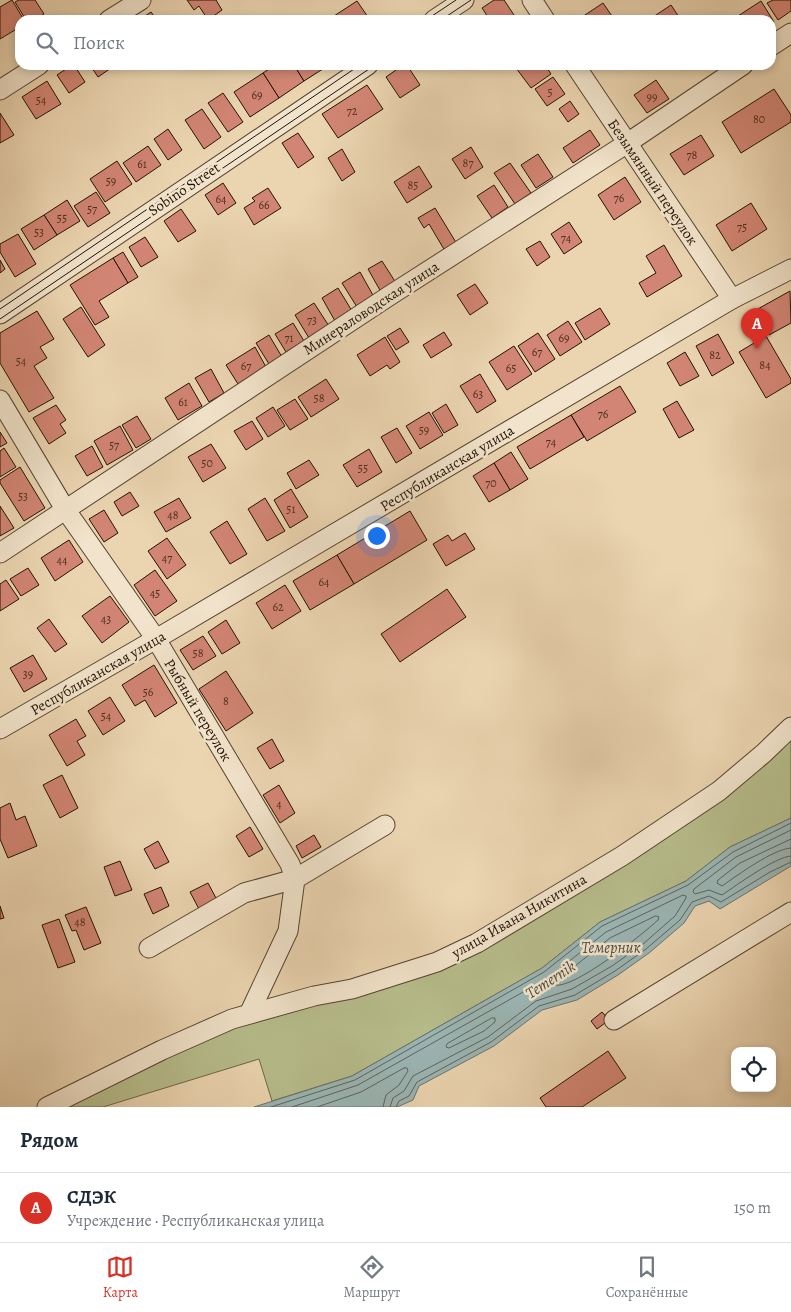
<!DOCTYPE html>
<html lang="ru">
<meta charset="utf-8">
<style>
:root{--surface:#fff;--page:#f6f6f7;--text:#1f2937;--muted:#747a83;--line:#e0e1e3;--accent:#d93025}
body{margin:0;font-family:Alegreya,serif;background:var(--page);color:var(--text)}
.controls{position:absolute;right:15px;bottom:15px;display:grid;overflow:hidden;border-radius:10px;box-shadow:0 2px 8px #0003}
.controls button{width:45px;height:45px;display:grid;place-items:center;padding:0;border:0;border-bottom:1px solid var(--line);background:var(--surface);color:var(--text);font:25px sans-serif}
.you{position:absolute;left:376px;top:535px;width:18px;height:18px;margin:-12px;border:4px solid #fff;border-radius:50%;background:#1a73e8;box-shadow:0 0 0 8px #1a73e833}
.badge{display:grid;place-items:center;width:32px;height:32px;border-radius:50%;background:var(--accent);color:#fff;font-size:16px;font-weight:700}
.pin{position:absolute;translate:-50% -41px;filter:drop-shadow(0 1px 2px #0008)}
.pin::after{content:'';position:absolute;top:26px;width:18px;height:15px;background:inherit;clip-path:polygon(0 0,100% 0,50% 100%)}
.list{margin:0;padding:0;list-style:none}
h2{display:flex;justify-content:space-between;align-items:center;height:65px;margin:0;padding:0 20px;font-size:21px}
h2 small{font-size:16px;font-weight:400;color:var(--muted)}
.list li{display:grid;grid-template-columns:32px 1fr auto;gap:15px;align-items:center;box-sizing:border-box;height:70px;padding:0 20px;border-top:1px solid var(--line)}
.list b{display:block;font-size:19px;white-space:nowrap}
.list p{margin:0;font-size:16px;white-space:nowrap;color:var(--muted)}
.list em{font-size:16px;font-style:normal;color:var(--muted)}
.icon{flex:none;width:28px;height:28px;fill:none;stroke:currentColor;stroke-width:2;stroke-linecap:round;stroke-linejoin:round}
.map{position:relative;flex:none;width:791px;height:1107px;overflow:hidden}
.search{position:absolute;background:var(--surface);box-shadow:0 2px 8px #0003;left:15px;right:15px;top:15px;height:55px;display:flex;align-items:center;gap:12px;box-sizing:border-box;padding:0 18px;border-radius:15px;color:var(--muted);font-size:19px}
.sheet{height:135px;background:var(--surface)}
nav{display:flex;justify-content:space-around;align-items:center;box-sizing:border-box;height:70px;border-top:1px solid var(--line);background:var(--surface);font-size:14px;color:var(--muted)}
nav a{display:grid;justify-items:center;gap:2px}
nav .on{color:var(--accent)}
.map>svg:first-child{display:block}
.green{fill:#b7bd8c;stroke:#6d6848}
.water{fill:#9bb6b5;stroke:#6b746e}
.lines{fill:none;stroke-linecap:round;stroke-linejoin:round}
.shore{stroke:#5f645c;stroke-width:1}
.building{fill:#d28574;stroke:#231203}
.minor-casing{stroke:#55432e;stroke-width:21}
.minor{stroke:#f2e4cc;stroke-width:19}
.tram{stroke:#231203;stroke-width:1}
.labels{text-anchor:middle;stroke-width:5;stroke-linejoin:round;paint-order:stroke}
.number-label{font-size:12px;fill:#4f2f1f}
.street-label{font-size:15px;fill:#231203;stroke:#f2e4cc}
.water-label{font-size:16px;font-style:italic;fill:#4d4b41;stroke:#f2e4cc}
</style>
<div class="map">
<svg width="791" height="1107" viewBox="0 0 791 1107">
<rect width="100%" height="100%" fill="#ebd5b1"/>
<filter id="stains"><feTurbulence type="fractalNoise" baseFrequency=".004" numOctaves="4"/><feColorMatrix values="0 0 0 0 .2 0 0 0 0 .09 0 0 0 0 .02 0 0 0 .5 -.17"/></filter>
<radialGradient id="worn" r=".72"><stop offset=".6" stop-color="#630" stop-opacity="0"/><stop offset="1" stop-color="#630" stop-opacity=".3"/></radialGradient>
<!-- green -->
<polygon class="green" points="791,727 791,818 730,847 686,881 600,922 542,968 352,1076 272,1101 259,1059 103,1107 47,1107 162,1050 437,962 621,856"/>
<!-- water -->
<polygon class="water" points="791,818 791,866 720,909 709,901 695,906 684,923 649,953 618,975 577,1000 542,1010 494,1046 419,1086 413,1100 397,1107 254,1107 352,1076 542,968 600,922 686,881 730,847"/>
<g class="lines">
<!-- shore -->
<g class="shore">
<path d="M791 830 736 857 694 889 693 892 695 894 709 890 722 895C737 885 775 857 791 856"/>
<path d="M791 839 740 863 718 880 717 883 722 886C738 875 773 849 791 848"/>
<path d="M656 916 659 917 658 920C642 935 573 990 554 985L555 982 610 938Z"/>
<polygon points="492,1018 495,1018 495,1022 484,1031 449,1048 446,1047 447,1044"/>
<polyline points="271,1107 355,1080 544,972 602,926 688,885 733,852 791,823"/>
<polyline points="292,1107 358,1085 548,978 606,932 683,895 686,896 686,898 675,916 643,944 612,966 572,989 536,1001 488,1037 413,1076 404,1091 393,1098 390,1107"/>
<polyline points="317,1107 361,1092 404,1068 407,1068 408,1071 399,1085 386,1095 383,1107"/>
<polyline points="396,1107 399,1101 409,1096 417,1082 491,1042 539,1006 575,995 615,971 646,949 680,920 692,902 709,896 721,902 770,872 791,862"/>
</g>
</g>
<!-- building -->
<g class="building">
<polygon points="12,0 24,20 20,20 20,27 0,39 0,7"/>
<polygon points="19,0 35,0 44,14 34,20 26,20 15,2"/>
<polygon points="187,0 216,0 222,10 208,20 199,6 194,10"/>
<polygon points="494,0 504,0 516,18 512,20 490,20 482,8"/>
<polygon points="773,0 791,0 791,11 778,20 767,3"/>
<polygon points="357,1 370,20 337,20 334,16"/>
<polygon points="761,1 774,22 771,24 771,20 740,20 738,16"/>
<polygon points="603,3 614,19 584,20 582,17"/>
<polygon points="671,5 681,20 651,20 650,19"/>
<polygon points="151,12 157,20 139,20"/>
<polygon points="72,65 74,65 85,82 69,93 57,75"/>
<polygon points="90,65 113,65 114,66 98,77"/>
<polygon points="275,65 294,65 304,81 279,98 263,73"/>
<polygon points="294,65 329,65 304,81"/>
<polygon points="403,65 407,65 420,85 400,98 386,77"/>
<polygon points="520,65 545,65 551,74 531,88 516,68"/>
<polygon points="263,73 279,98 250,117 234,92"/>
<polygon points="553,77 565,94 547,106 535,89"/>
<polygon points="656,80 669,99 647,113 634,95"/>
<polygon points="47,81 61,104 36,119 22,97"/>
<polygon points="367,85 383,109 338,138 322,114"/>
<polygon points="774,89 791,115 791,122 741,153 722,122"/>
<polygon points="223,93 243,122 228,132 208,103"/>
<polygon points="570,101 579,114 568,122 559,109"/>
<polygon points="202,109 221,137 204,149 185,120"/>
<polygon points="0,113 14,135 0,143"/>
<polygon points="168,129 182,150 168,160 154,139"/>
<polygon points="590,130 600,145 573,163 563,148"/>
<polygon points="298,133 314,157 298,168 282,143"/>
<polygon points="701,135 714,156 684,175 670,154"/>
<polygon points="148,146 161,165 136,182 123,163"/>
<polygon points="471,147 483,167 465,179 452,159"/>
<polygon points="342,149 355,172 342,181 328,158"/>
<polygon points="538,154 553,177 536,188 521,165"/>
<polygon points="117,161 132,184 105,202 90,179"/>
<polygon points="510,163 531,193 515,204 494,173"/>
<polygon points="419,166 432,187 407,203 394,182"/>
<polygon points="625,177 641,202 614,220 598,195"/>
<polygon points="223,183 236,203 218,215 205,195"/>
<polygon points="494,185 508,207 492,218 477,196"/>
<polygon points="268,188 281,208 254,225 244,208 255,201 252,198"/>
<polygon points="96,192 110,213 88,227 74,206"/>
<polygon points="67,200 80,221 57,235 44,215"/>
<polygon points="751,203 767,229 732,251 716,225"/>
<polygon points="435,208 457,244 445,251 429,224 424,228 418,218"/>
<polygon points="181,209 196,231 178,242 164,221"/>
<polygon points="44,215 57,235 34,250 21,229"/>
<polygon points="569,222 582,242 564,254 551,234"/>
<polygon points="18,234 36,264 15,277 0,252 0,244"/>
<polygon points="145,237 158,257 141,267 129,247"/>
<polygon points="540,241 550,257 537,266 526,249"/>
<polygon points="664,245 682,276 647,297 639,283 656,273 646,256"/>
<polygon points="123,252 138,277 128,283 113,258"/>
<polygon points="113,258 128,283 99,301 109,317 95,325 70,285"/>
<polygon points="0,260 5,269 0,273"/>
<polygon points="382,261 396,283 381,292 368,269"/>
<polygon points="360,272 374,297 357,307 342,283"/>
<polygon points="475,284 488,303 470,315 457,295"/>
<polygon points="338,288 352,311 335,321 322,298"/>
<polygon points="790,291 791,323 769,335 756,310"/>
<polygon points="314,303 329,326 309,338 295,315"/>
<polygon points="81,307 105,345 88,357 63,319"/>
<polygon points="600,308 610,324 585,340 575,323"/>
<polygon points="37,311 54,339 40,347 47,358 34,366 54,398 29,412 0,363 0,333"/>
<polygon points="568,321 582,342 560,356 547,335"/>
<polygon points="293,323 304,341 286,352 275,334"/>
<polygon points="400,328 409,342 396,350 387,336"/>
<polygon points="444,332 452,345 431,358 423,345"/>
<polygon points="538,333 555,359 535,372 518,346"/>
<polygon points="718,334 734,363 712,376 696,346"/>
<polygon points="269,335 282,357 269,364 256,343"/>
<polygon points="766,336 791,379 791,383 766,398 739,352"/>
<polygon points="385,337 400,362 390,369 387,365 370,376 357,355"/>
<polygon points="514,346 532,374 507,390 489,362"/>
<polygon points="255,347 266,367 238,384 226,365"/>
<polygon points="685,352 699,376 680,386 667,363"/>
<polygon points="211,369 224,393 209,402 195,378"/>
<polygon points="480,374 496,401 477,413 460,386"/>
<polygon points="326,379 339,399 311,417 298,397"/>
<polygon points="189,383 202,406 178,420 165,398"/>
<polygon points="620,386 636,412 587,441 571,415"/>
<polygon points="295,399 308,419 290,430 277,410"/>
<polygon points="677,401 694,430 679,438 663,409"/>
<polygon points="446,404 458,425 444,433 432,413"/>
<polygon points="56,405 66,420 60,424 66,433 49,444 33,418"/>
<polygon points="273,407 285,426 268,437 256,418"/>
<polygon points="429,412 443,435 420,449 406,426"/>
<polygon points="571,415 584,437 530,469 517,447"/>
<polygon points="137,416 151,439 136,448 122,425"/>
<polygon points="252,421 263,439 246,450 234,431"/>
<polygon points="120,426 133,450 107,465 94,441"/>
<polygon points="397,428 412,453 396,463 381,437"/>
<polygon points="0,432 7,443 0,447"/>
<polygon points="211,444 226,468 203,482 188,457"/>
<polygon points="92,446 103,467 87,476 75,456"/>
<polygon points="4,448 16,467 0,477 0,451"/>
<polygon points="369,449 382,472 357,487 343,465"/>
<polygon points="511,452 528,479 510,490 494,463"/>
<polygon points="309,460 319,475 296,489 287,473"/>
<polygon points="494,463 510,490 489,502 473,476"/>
<polygon points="20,467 45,508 24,521 0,483 0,480"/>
<polygon points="291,489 308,517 290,528 274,500"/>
<polygon points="130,492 139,506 122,516 114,502"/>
<polygon points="179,498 191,518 166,532 154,512"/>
<polygon points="265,498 285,531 267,541 248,509"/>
<polygon points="0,506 14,528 0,536"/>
<polygon points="104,510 118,533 104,542 89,519"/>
<polygon points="410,511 427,540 354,584 337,555"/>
<polygon points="227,521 247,554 230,564 210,532"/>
<polygon points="465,533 475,549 446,566 433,544 448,535 452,541"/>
<polygon points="167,538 186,565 167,579 148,551"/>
<polygon points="69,540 83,562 55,581 41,558"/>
<polygon points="337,555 354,584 310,610 293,581"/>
<polygon points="28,568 39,585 21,596 10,579"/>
<polygon points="155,570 177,601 155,616 134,585"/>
<polygon points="6,580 19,599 0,611 0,584"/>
<polygon points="285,585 301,611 272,629 256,603"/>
<polygon points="447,589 466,617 400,662 381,634"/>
<polygon points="110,596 129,622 102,643 82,616"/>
<polygon points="49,619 67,644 55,652 37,628"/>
<polygon points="226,620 240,643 222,654 208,632"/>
<polygon points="203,636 216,656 193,670 180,650"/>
<polygon points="33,655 47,679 24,692 10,668"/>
<polygon points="154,665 177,703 155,717 145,700 135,706 122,685"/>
<polygon points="226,671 253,713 226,731 199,689"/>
<polygon points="110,697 125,721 103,735 88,711"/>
<polygon points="76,719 86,736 77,741 85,755 67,766 49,735"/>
<polygon points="272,739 284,761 270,769 257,748"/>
<polygon points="62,775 78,808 60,818 43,785"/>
<polygon points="279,785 295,813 280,823 263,795"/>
<polygon points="10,803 16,820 25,816 37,846 8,858 0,839 0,808"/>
<polygon points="250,827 263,849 249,857 236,836"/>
<polygon points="314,835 321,847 302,858 296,846"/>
<polygon points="158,841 169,862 155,869 144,849"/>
<polygon points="120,861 132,890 115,896 104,867"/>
<polygon points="208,883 217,900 199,909 190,892"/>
<polygon points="161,887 169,906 153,914 144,894"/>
<polygon points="0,906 4,918 0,919"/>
<polygon points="86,907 101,943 84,950 76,930 72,931 65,915"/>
<polygon points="59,919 75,962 58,968 42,925"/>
<polygon points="602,1012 609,1020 597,1029 591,1021"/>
<polygon points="608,1051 626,1078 582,1107 546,1107 540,1098"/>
</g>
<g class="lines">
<!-- minor casing -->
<g class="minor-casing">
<g id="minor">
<polyline points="532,0 545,20"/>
<polyline points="109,20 141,0"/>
<polyline points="434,20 464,0"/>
<polyline points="771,46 791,33"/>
<polyline points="575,65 732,299"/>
<polyline points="0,90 39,65"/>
<polyline points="0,314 368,65"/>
<polyline points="0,400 65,509 156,639 290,864 295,879 288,931 250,1012"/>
<polyline points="0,553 389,296 626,144 743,65"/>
<polyline points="0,729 156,639 732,299 791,269"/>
<polyline points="149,948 244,893 295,879 385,825"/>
<polyline points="614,1020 791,912"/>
<polyline points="47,1107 162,1050 232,1019 314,996 352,989 437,962 477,943 622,856 719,791 764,753 791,727"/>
</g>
</g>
<!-- minor -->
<use href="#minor" class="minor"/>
<!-- tram -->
<g class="tram">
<polyline points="426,20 456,0"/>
<polyline points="441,20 471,0"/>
<polyline points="0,309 360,65"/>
<polyline points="0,319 375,65"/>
</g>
</g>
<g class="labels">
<!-- number labels -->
<g class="number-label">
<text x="550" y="96">5</text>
<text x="257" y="99">69</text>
<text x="652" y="101">99</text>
<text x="41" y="104">54</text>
<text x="352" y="115">72</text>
<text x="759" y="123">80</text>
<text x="692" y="159">78</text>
<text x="468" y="167">87</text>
<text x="142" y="168">61</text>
<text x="111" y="185">59</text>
<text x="413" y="189">85</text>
<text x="619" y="202">76</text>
<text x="221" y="203">64</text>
<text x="264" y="209">66</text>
<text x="92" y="213">57</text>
<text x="62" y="222">55</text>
<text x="742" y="231">75</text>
<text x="39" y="236">53</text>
<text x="566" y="242">74</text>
<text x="312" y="324">73</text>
<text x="289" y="342">71</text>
<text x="564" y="342">69</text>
<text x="537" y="356">67</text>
<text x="715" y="359">82</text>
<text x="21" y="365">54</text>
<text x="765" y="369">84</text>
<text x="246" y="370">67</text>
<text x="511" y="372">65</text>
<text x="478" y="398">63</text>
<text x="319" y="402">58</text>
<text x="183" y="406">61</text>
<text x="603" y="418">76</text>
<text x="424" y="434">59</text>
<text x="551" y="446">74</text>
<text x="114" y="449">57</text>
<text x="207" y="467">50</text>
<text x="363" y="472">55</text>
<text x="491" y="487">70</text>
<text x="23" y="500">53</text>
<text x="291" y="513">51</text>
<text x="173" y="519">48</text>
<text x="167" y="562">47</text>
<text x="62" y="564">44</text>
<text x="324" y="586">64</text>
<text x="155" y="597">45</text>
<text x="278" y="611">62</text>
<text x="106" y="623">43</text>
<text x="198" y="657">58</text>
<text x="28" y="678">39</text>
<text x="148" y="696">56</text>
<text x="226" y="705">8</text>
<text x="106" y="720">54</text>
<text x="279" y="808">4</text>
<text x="80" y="926">48</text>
</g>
<!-- street labels -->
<g class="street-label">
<text transform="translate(653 182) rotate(56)" y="5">Безымянный переулок</text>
<text transform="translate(184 189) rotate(-34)" y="5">Sobino Street</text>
<text transform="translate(371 308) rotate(-33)" y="5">Минераловодская улица</text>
<text transform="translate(447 468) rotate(-31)" y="5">Республиканская улица</text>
<text transform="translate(98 673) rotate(-30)" y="5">Республиканская улица</text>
<text transform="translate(198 710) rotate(59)" y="5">Рыбный переулок</text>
<text transform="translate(519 916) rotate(-30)" y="5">улица Ивана Никитина</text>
</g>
<!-- water labels -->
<g class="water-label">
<text x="611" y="953">Темерник</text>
<text transform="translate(550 979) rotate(-33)" y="6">Temernik</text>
</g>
</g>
<rect width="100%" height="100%" filter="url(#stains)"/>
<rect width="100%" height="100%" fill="url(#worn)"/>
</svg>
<div class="controls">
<button><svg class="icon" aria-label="locate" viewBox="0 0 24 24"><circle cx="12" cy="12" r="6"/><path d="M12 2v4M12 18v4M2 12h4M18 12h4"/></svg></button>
</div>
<div class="you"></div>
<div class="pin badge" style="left:757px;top:349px">A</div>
<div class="search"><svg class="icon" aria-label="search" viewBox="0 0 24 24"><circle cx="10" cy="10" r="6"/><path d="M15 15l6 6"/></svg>Поиск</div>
</div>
<section class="sheet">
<h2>Рядом<small></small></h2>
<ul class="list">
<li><span class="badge">A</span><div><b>СДЭК</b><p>Учреждение · Республиканская улица</p></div><em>150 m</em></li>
</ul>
</section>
<nav>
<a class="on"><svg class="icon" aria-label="map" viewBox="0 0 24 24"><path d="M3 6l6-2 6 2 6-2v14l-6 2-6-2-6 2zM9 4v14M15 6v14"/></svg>Карта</a>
<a><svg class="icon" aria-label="directions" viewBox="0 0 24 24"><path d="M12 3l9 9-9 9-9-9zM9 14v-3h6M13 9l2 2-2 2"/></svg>Маршрут</a>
<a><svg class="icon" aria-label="saved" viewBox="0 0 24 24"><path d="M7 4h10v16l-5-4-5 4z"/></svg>Сохранённые</a>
</nav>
